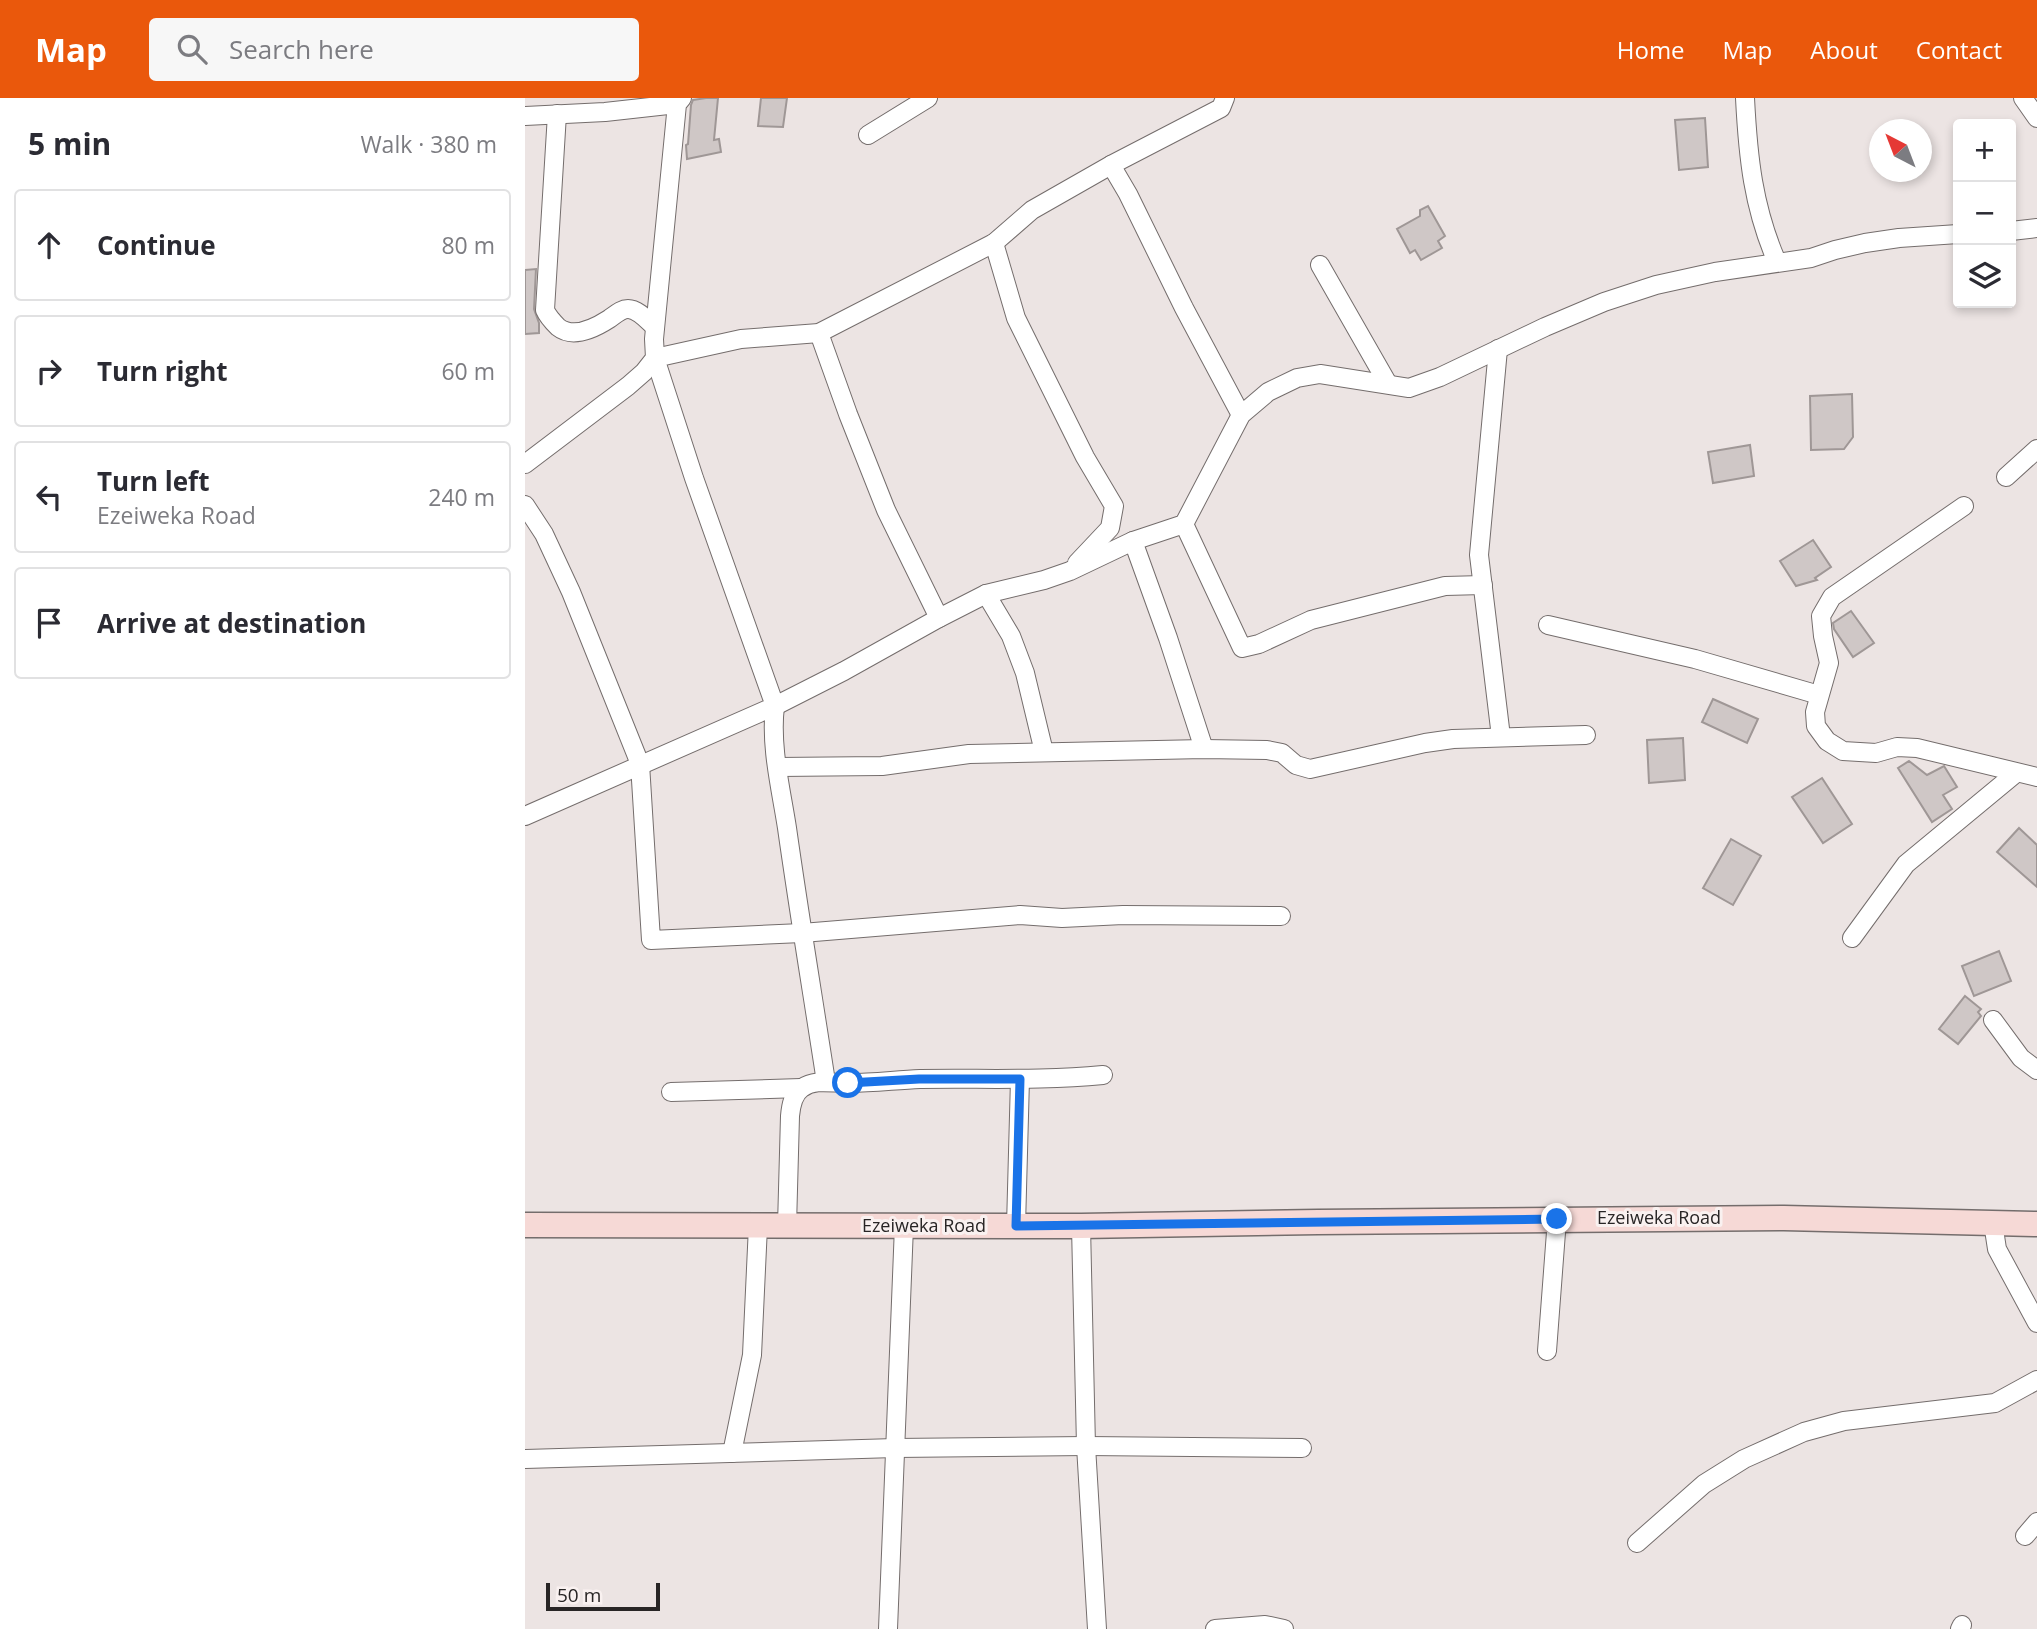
<!DOCTYPE html>
<meta charset="utf-8">
<style>
:root{--surface:#fff;--page:#f7f7f7;--text:#2b2b33;--muted:#7c7c81;--line:#e1e1e2;--accent:#ea580c}
body{margin:0;font-family:"Open Sans",sans-serif;background:var(--page);color:var(--text)}
.controls{position:absolute;right:21px;top:21px;display:grid;overflow:hidden;border-radius:7px;box-shadow:0 4px 10px #0003}
.controls button{width:63px;height:63px;display:grid;place-items:center;padding:0;border:0;border-bottom:2px solid var(--line);background:var(--surface);color:var(--text);font:35px sans-serif}
.compass{position:absolute;left:1344px;top:21px;width:63px;height:63px;border-radius:50%;background:var(--surface);box-shadow:0 4px 10px #0003;rotate:318deg}
.scale{position:absolute;left:21px;bottom:18px;width:114px;box-sizing:border-box;padding-left:7px;border:4px solid #282525;border-top:0;font-size:19px;line-height:24px;white-space:nowrap;color:#282525;-webkit-text-stroke:5px #f9f1f0;paint-order:stroke}
.stop{position:absolute;width:21px;height:21px;margin:-16px;border:5px solid #1a73e8;border-radius:50%;background:#fff}
.stop.end{background:#1a73e8;border-color:#fff;box-shadow:0 2px 7px #0008}
.list{margin:0;padding:0;list-style:none}
h2{display:flex;justify-content:space-between;align-items:center;height:91px;margin:0;padding:0 28px;font-size:30px}
h2 small{font-size:23px;font-weight:400;color:var(--muted)}
.list li{display:grid;grid-template-columns:46px 1fr auto;gap:21px;align-items:center;box-sizing:border-box;height:112px;margin:0 14px 14px;padding:0 14px;border:2px solid var(--line);border-radius:7px}
.list b{display:block;font-size:26px;white-space:nowrap}
.list p{margin:0;font-size:23px;white-space:nowrap;color:var(--muted)}
.list em{font-size:23px;font-style:normal;color:var(--muted)}
.icon{flex:none;width:38px;height:38px;fill:none;stroke:currentColor;stroke-width:2;stroke-linecap:round;stroke-linejoin:round}
.map{position:relative;flex:none;width:1512px;height:1531px;overflow:hidden}
header{display:flex;align-items:center;gap:42px;box-sizing:border-box;height:98px;padding:0 35px;background:var(--accent);color:#fff}
header strong{font-size:33px}
nav{display:flex;gap:38px;margin-inline-start:auto;font-size:24px}
.search{width:490px;height:63px;background:var(--page);display:flex;align-items:center;gap:18px;box-sizing:border-box;padding:0 24px;border-radius:7px;color:var(--muted);font-size:26px}
main{display:flex}
aside{flex:1;background:var(--surface)}
.map>svg:first-child{display:block}
.building{fill:#cfc7c6;stroke:#9f9796;stroke-width:2}
.lines{fill:none;stroke-linecap:round;stroke-linejoin:round}
.minor-casing{stroke:#746d6c;stroke-width:20}
.secondary-casing{stroke:#746d6c;stroke-width:27}
.minor{stroke:#fff;stroke-width:18}
.secondary{stroke:#f6d9d6;stroke-width:24}
.route{stroke:#1a73e8;stroke-width:9}
.labels{text-anchor:middle;stroke-width:6;stroke-linejoin:round;paint-order:stroke}
.street-label{font-size:18px;fill:#282525;stroke:#f9f1f0}
</style>
<header>
<strong>Map</strong>
<div class="search"><svg class="icon" aria-label="search" viewBox="0 0 24 24"><circle cx="10" cy="10" r="6"/><path d="M15 15l6 6"/></svg>Search here</div>
<nav><a>Home</a><a>Map</a><a>About</a><a>Contact</a></nav>
</header>
<main>
<aside>
<h2>5 min<small>Walk · 380 m</small></h2>
<ul class="list">
<li><svg class="icon" aria-label="ahead" viewBox="0 0 24 24"><path d="M12 20V5M6 11l6-6 6 6"/></svg><div><b>Continue</b></div><em>80 m</em></li>
<li><svg class="icon" aria-label="right" viewBox="0 0 24 24"><path d="M7 20v-9h11M14 6l5 5-5 5"/></svg><div><b>Turn right</b></div><em>60 m</em></li>
<li><svg class="icon" aria-label="left" viewBox="0 0 24 24"><path d="M17 20v-9H6M10 6l-5 5 5 5"/></svg><div><b>Turn left</b><p>Ezeiweka Road</p></div><em>240 m</em></li>
<li><svg class="icon" aria-label="arrive" viewBox="0 0 24 24"><path d="M6 21V4h12l-3 4 3 4H6"/></svg><div><b>Arrive at destination</b></div></li>
</ul>
</aside>
<div class="map">
<svg width="1512" height="1531" viewBox="0 0 1512 1531">
<rect width="100%" height="100%" fill="#ece4e3"/>
<!-- building -->
<g class="building">
<polygon points="181,0 193,0 189,42 194,41 196,54 162,61 161,47 163,46 166,7 168,2"/>
<polygon points="236,0 262,0 258,29 233,28"/>
<polygon points="1180,20 1183,69 1154,72 1150,22"/>
<polygon points="903,108 920,138 913,143 917,150 896,162 890,152 885,155 872,131 895,118 895,112"/>
<polygon points="11,171 9,211 14,225 14,235 0,236 0,172"/>
<polygon points="1327,296 1328,339 1319,351 1286,352 1285,298"/>
<polygon points="1225,347 1229,378 1188,385 1183,354"/>
<polygon points="1288,442 1306,469 1290,480 1292,482 1271,488 1255,463"/>
<polygon points="1326,513 1349,545 1328,559 1309,531 1308,525"/>
<polygon points="1188,601 1233,621 1222,645 1177,624"/>
<polygon points="1158,640 1160,682 1124,685 1122,642"/>
<polygon points="1384,663 1402,677 1419,668 1432,689 1418,697 1427,711 1407,724 1373,670"/>
<polygon points="1297,680 1327,726 1298,745 1267,699"/>
<polygon points="1494,730 1512,747 1512,789 1472,754"/>
<polygon points="1206,741 1236,758 1208,807 1178,790"/>
<polygon points="1474,853 1486,883 1449,898 1437,868"/>
<polygon points="1440,898 1456,911 1453,914 1456,918 1433,946 1414,931"/>
</g>
<g class="lines">
<!-- minor casing -->
<g class="minor-casing">
<g id="minor">
<path d="M1220 0C1223 59 1228 109 1252 164"/>
<polyline points="1498,0 1512,20"/>
<path d="M32 16 20 212C23 219 28 224 33 229 48 241 70 230 84 221 90 217 96 211 103 211 113 211 123 223 130 229"/>
<polyline points="0,18 80,14 152,6"/>
<polyline points="343,37 403,0"/>
<polyline points="586,67 603,96 659,210 716,317"/>
<polyline points="1486,133 1512,130"/>
<polyline points="469,145 491,220 560,359 589,408 585,430 552,465"/>
<polyline points="795,167 863,286"/>
<polyline points="294,235 323,316 361,412 414,520"/>
<polyline points="973,251 954,457 976,639"/>
<polyline points="0,366 103,288 119,274 130,260 129,241 152,6 157,0"/>
<polyline points="1481,379 1512,351"/>
<polyline points="0,407 19,436 46,494 115,666 126,842 277,835 495,817 537,820 598,817 756,818"/>
<polyline points="1439,408 1307,499 1296,518 1298,538 1304,565 1290,614 1291,628 1302,643 1318,653 1351,655 1372,649 1392,650 1512,679"/>
<polyline points="659,426 717,550 734,546 786,522 920,488 958,487"/>
<polyline points="608,443 643,540 679,651"/>
<polyline points="461,496 486,538 500,575 519,654"/>
<polyline points="1023,527 1170,561 1294,597"/>
<polyline points="253,669 357,668 444,656 679,651 742,652 757,655 771,667 785,671 900,645 928,641 1061,637"/>
<polyline points="0,718 250,608 319,573 414,520 461,496 519,482 545,473 608,443 659,426 716,317 743,294 772,280 795,276 884,290 915,279 1020,229 1079,204 1131,187 1190,174 1286,160 1310,152 1340,145 1374,140 1433,136"/>
<polyline points="1327,840 1381,766 1491,675"/>
<polyline points="1468,922 1496,960 1512,972"/>
<path d="M301 984C288 899 274 815 262 730 256 691 245 648 250 608L169 380 130 260 216 241 294 235 469 145 507 112 586 67 696 10 700 0"/>
<polyline points="146,994 276,990"/>
<polyline points="1468,1125 1472,1151 1512,1225"/>
<path d="M262 1128 265 1018C266 1007 268 996 277 990 291 980 309 986 325 985 348 985 371 982 395 981 456 980 517 983 578 977"/>
<polyline points="491,1128 495,981"/>
<polyline points="556,1128 561,1348 572,1531"/>
<polyline points="1022,1253 1032,1121"/>
<polyline points="207,1355 227,1257 233,1128"/>
<polyline points="0,1361 370,1350 561,1348 777,1350"/>
<polyline points="1500,1438 1512,1424"/>
<polyline points="1112,1445 1179,1386 1219,1361 1279,1334 1319,1323 1470,1305 1512,1282"/>
<polyline points="363,1531 379,1128"/>
<polyline points="690,1531 740,1527 759,1531"/>
<polyline points="1435,1531 1437,1527"/>
</g>
</g>
<!-- secondary casing -->
<g class="secondary-casing">
<polyline id="secondary" points="0,1127 556,1128 793,1124 1259,1120 1512,1126"/>
</g>
<!-- minor -->
<use href="#minor" class="minor"/>
<!-- secondary -->
<use href="#secondary" class="secondary"/>
</g>
<g class="lines">
<!-- route -->
<polyline class="route" points="323,985 394,981 495,981 491,1128 1032,1121"/>
</g>
<g class="labels">
<!-- street labels -->
<g class="street-label">
<text x="1134" y="1126">Ezeiweka Road</text>
<text x="399" y="1134">Ezeiweka Road</text>
</g>
</g>
</svg>
<div class="controls">
<button>+</button>
<button>−</button>
<button><svg class="icon" aria-label="layers" viewBox="0 0 24 24"><path d="M12 4l9 5-9 5-9-5zM3 14l9 5 9-5"/></svg></button>
</div>
<svg class="compass" viewBox="-18 -18 36 36"><path d="M0-13l5 13h-10z" fill="#e53935"/><path d="M0 13l5-13h-10z" fill="#7c7c81"/></svg>
<div class="scale">50 m</div>
<div class="stop" style="left:323px;top:985px"></div>
<div class="stop end" style="left:1032px;top:1121px"></div>
</div>
</main>
